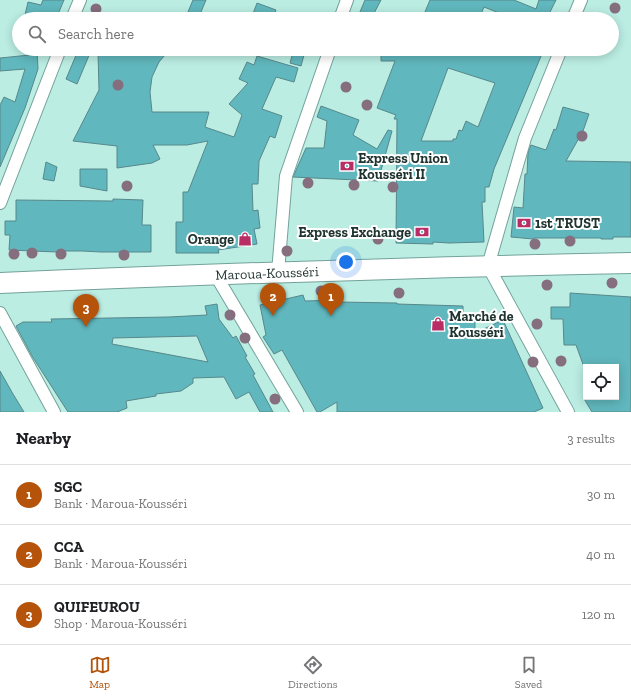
<!DOCTYPE html>
<meta charset="utf-8">
<style>
:root{--surface:#fff;--page:#f6f6f6;--text:#202124;--muted:#757577;--line:#e0e0e0;--accent:#b45309}
body{margin:0;font-family:"Zilla Slab",serif;background:var(--page);color:var(--text)}
.controls{position:absolute;right:12px;bottom:12px;display:grid;overflow:hidden;border-radius:0px;box-shadow:0 2px 10px #0003}
.controls button{width:36px;height:36px;display:grid;place-items:center;padding:0;border:0;border-bottom:1px solid var(--line);background:var(--surface);color:var(--text);font:20px sans-serif}
.you{position:absolute;left:346px;top:262px;width:14px;height:14px;margin:-10px;border:3px solid #fff;border-radius:50%;background:#1a73e8;box-shadow:0 0 0 6px #1a73e833}
.badge{display:grid;place-items:center;width:26px;height:26px;border-radius:50%;background:var(--accent);color:#fff;font-size:13px;font-weight:700}
.pin{position:absolute;translate:-50% -33px;filter:drop-shadow(0 1px 2px #0008)}
.pin::after{content:'';position:absolute;top:21px;width:14px;height:12px;background:inherit;clip-path:polygon(0 0,100% 0,50% 100%)}
.list{margin:0;padding:0;list-style:none}
h2{display:flex;justify-content:space-between;align-items:center;height:52px;margin:0;padding:0 16px;font-size:17px}
h2 small{font-size:13px;font-weight:400;color:var(--muted)}
.list li{display:grid;grid-template-columns:26px 1fr auto;gap:12px;align-items:center;box-sizing:border-box;height:60px;padding:0 16px;border-top:1px solid var(--line)}
.list b{display:block;font-size:15px;white-space:nowrap}
.list p{margin:0;font-size:13px;white-space:nowrap;color:var(--muted)}
.list em{font-size:13px;font-style:normal;color:var(--muted)}
.icon{flex:none;width:22px;height:22px;fill:none;stroke:currentColor;stroke-width:2;stroke-linecap:round;stroke-linejoin:round}
.map{position:relative;flex:none;width:631px;height:412px;overflow:hidden}
.search{position:absolute;background:var(--surface);box-shadow:0 2px 10px #0003;left:12px;right:12px;top:12px;height:44px;display:flex;align-items:center;gap:10px;box-sizing:border-box;padding:0 14px;border-radius:22px;color:var(--muted);font-size:15px}
.sheet{height:232px;background:var(--surface)}
nav{display:flex;justify-content:space-around;align-items:center;box-sizing:border-box;height:56px;border-top:1px solid var(--line);background:var(--surface);font-size:11px;color:var(--muted)}
nav a{display:grid;justify-items:center;gap:2px}
nav .on{color:var(--accent)}
.map>svg:first-child{display:block}
.building{fill:#60b7bd;stroke:#57888b;fill-rule:evenodd}
.lines{fill:none;stroke-linecap:round;stroke-linejoin:round}
.minor-casing{stroke:#73a299;stroke-width:14}
.trunk-casing{stroke:#73a299;stroke-width:22}
.minor{stroke:#fff;stroke-width:12}
.trunk{stroke:#fff;stroke-width:20}
.tree{fill:#856e7e}
.labels{text-anchor:middle;stroke-width:4;stroke-linejoin:round;paint-order:stroke}
.poi-label{font-size:14px;font-weight:bold;fill:#1f332f;stroke:#fff;text-anchor:start}
.street-label{font-size:14px;fill:#1f332f;stroke:#fff}
</style>
<div class="map">
<svg width="631" height="412" viewBox="0 0 631 412">
<rect width="100%" height="100%" fill="#bbede3"/>
<!-- building -->
<g class="building">
<polygon points="43,0 64,0 56,19 36,19 37,17 25,15 28,2 41,5"/>
<polygon points="193,0 206,0 198,19 185,19"/>
<polygon points="365,0 381,0 371,19 357,19"/>
<polygon points="430,0 514,0 536,9 539,0 556,0 549,14 560,18 514,19 484,7 479,19 422,19"/>
<polygon points="257,3 276,10 273,19 251,19"/>
<polygon points="32,49 37,49 38,69 25,108 0,167 0,105 4,97 15,102 25,69 0,71 0,58 30,55"/>
<polygon points="124,49 170,49 159,62 152,77 150,92 152,112 209,112 205,127 234,137 242,115 229,104 248,83 239,79 247,62 254,65 257,56 298,68 294,82 276,77 262,109 282,116 275,138 270,136 259,161 258,184 252,184 253,211 258,210 260,228 254,229 257,244 218,250 219,253 176,253 176,222 183,222 183,192 188,192 208,141 187,145 153,145 160,159 152,163 117,168 117,146 73,141 99,90 98,52 123,51"/>
<path d="M381 49H544L494 169 489 187H485V202H482L484 242 449 243 433 242V244L396 243 397 119H394L396 115 377 108 395 61H381ZM448 68 495 83 478 127 466 121 462 131 459 130 456 139H453V141H421Z"/>
<polygon points="293,52 304,55 301,66 290,63"/>
<polygon points="77,53 90,53 77,84 66,79"/>
<polygon points="321,106 359,120 353,135 377,149 388,130 392,131 378,181 293,177 306,148 324,148 327,121 317,117"/>
<polygon points="563,107 589,114 583,131 566,161 631,162 631,237 613,237 613,239 601,239 601,238 534,238 533,239 511,237 514,207 523,208 525,174 527,174 528,153 531,145 546,150 554,129 556,130"/>
<polygon points="46,162 57,167 54,181 43,179"/>
<polygon points="80,169 107,169 107,191 80,186"/>
<polygon points="113,199 143,200 142,225 151,225 151,252 101,252 82,251 57,251 57,252 9,250 10,235 5,235 5,221 16,221 16,200 113,201"/>
<polygon points="570,293 631,297 631,412 592,412 583,397 616,397 616,367 584,367 576,345 564,345 563,319 551,319 551,307 570,307"/>
<polygon points="303,295 305,301 338,300 338,302 397,303 397,304 463,306 463,314 475,314 475,333 503,320 543,408 534,412 337,412 337,402 320,412 317,412 282,350 274,354 263,337 266,335 260,305"/>
<path d="M217 304 219 319 233 338 236 336 247 356 245 357 255 374 253 375 273 412H260L249 392 236 399 224 377 193 378V383L181 391 156 394V396L126 401 127 408 117 412H68L32 356 16 326 23 322H52L51 319 169 317 207 315 205 306ZM197 336 208 362 112 344 113 338Z"/>
<polygon points="0,371 13,394 24,412 0,412"/>
</g>
<g class="lines">
<!-- minor casing -->
<g class="minor-casing">
<g id="minor">
<polyline points="72,19 80,0"/>
<polyline points="340,19 347,0"/>
<polyline points="573,19 581,0"/>
<polyline points="561,49 525,138 488,266 568,412"/>
<polyline points="0,203 60,49"/>
<polyline points="278,272 286,176 330,49"/>
<polyline points="215,274 297,412"/>
<polyline points="0,313 54,412"/>
</g>
</g>
<!-- trunk casing -->
<g class="trunk-casing">
<path id="trunk" d="M0 283C210 274 421 267 631 263"/>
</g>
<!-- minor -->
<use href="#minor" class="minor"/>
<!-- trunk -->
<use href="#trunk" class="trunk"/>
</g>
<!-- trees -->
<g class="tree">
<circle cx="615" cy="8" r="5.5"/>
<circle cx="96" cy="9" r="5.5"/>
<circle cx="118" cy="85" r="5.5"/>
<circle cx="346" cy="87" r="5.5"/>
<circle cx="367" cy="105" r="5.5"/>
<circle cx="582" cy="136" r="5.5"/>
<circle cx="308" cy="183" r="5.5"/>
<circle cx="354" cy="185" r="5.5"/>
<circle cx="127" cy="186" r="5.5"/>
<circle cx="393" cy="187" r="5.5"/>
<circle cx="378" cy="239" r="5.5"/>
<circle cx="570" cy="241" r="5.5"/>
<circle cx="535" cy="244" r="5.5"/>
<circle cx="287" cy="251" r="5.5"/>
<circle cx="32" cy="253" r="5.5"/>
<circle cx="14" cy="254" r="5.5"/>
<circle cx="61" cy="254" r="5.5"/>
<circle cx="124" cy="255" r="5.5"/>
<circle cx="612" cy="283" r="5.5"/>
<circle cx="547" cy="285" r="5.5"/>
<circle cx="321" cy="291" r="5.5"/>
<circle cx="399" cy="293" r="5.5"/>
<circle cx="230" cy="315" r="5.5"/>
<circle cx="537" cy="324" r="5.5"/>
<circle cx="245" cy="338" r="5.5"/>
<circle cx="561" cy="361" r="5.5"/>
<circle cx="533" cy="362" r="5.5"/>
<circle cx="275" cy="399" r="5.5"/>
</g>
<!-- icons -->
<defs>
<g id="bank-bare" transform="scale(1.08)"><path d="M-6-4H6V4H-6ZM0-2.3a2.3 2.3 0 1 0 0 4.6a2.3 2.3 0 1 0 0-4.6Z" fill="#b92d65" stroke="#fff" stroke-width="2.5" paint-order="stroke"/></g>
<g id="shop-bare" transform="scale(1.08)"><path d="M-5-2.5h2.3a2.7 3.5 0 0 1 5.4 0H5L5.5 6h-11ZM-1.5-2.5h3a1.5 2.3 0 0 0-3 0Z" fill="#b92d65" stroke="#fff" stroke-width="2.5" paint-order="stroke"/></g>
</defs>
<g fill-rule="evenodd">
<use href="#bank-bare" x="347" y="166"/>
<use href="#bank-bare" x="524" y="223"/>
<use href="#bank-bare" x="422" y="232"/>
<use href="#shop-bare" x="245" y="239"/>
<use href="#shop-bare" x="438" y="324"/>
</g>
<g class="labels">
<!-- poi labels -->
<g class="poi-label">
<text x="358" y="163">Express Union<tspan x="358" dy="16">Kousséri II</tspan></text>
<text x="535" y="228">1st TRUST</text>
<text x="411" y="237" text-anchor="end">Express Exchange</text>
<text x="234" y="244" text-anchor="end">Orange</text>
<text x="449" y="321">Marché de<tspan x="449" dy="16">Kousséri</tspan></text>
</g>
<!-- street labels -->
<g class="street-label">
<text transform="translate(267 273) rotate(-2)" y="5">Maroua-Kousséri</text>
</g>
</g>
</svg>
<div class="controls">
<button><svg class="icon" aria-label="locate" viewBox="0 0 24 24"><circle cx="12" cy="12" r="6"/><path d="M12 2v4M12 18v4M2 12h4M18 12h4"/></svg></button>
</div>
<div class="you"></div>
<div class="pin badge" style="left:331px;top:316px">1</div>
<div class="pin badge" style="left:273px;top:316px">2</div>
<div class="pin badge" style="left:86px;top:327px">3</div>
<div class="search"><svg class="icon" aria-label="search" viewBox="0 0 24 24"><circle cx="10" cy="10" r="6"/><path d="M15 15l6 6"/></svg>Search here</div>
</div>
<section class="sheet">
<h2>Nearby<small>3 results</small></h2>
<ul class="list">
<li><span class="badge">1</span><div><b>SGC</b><p>Bank · Maroua-Kousséri</p></div><em>30 m</em></li>
<li><span class="badge">2</span><div><b>CCA</b><p>Bank · Maroua-Kousséri</p></div><em>40 m</em></li>
<li><span class="badge">3</span><div><b>QUIFEUROU</b><p>Shop · Maroua-Kousséri</p></div><em>120 m</em></li>
</ul>
</section>
<nav>
<a class="on"><svg class="icon" aria-label="map" viewBox="0 0 24 24"><path d="M3 6l6-2 6 2 6-2v14l-6 2-6-2-6 2zM9 4v14M15 6v14"/></svg>Map</a>
<a><svg class="icon" aria-label="directions" viewBox="0 0 24 24"><path d="M12 3l9 9-9 9-9-9zM9 14v-3h6M13 9l2 2-2 2"/></svg>Directions</a>
<a><svg class="icon" aria-label="saved" viewBox="0 0 24 24"><path d="M7 4h10v16l-5-4-5 4z"/></svg>Saved</a>
</nav>
